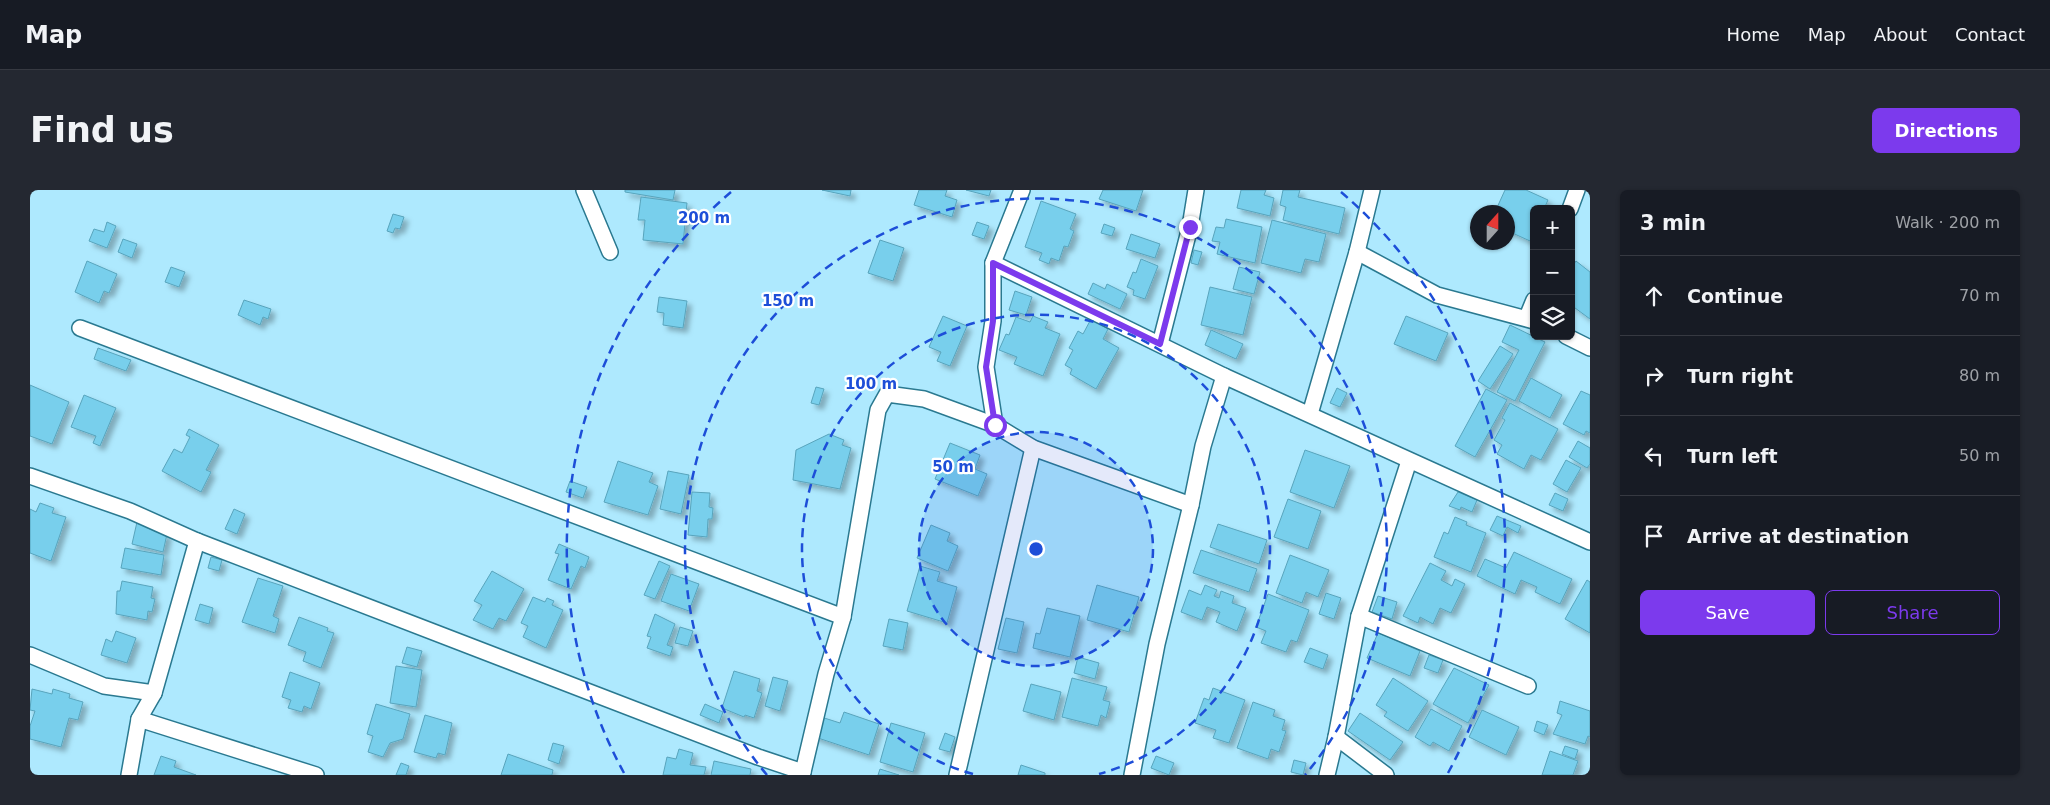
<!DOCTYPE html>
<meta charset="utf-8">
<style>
:root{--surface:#171b24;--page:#242831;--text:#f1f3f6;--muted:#9ea1a6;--line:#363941;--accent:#7c3aed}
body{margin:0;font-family:"DejaVu Sans",sans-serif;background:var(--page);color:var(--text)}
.controls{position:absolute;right:15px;top:15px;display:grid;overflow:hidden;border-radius:8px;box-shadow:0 1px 4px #0004}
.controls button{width:45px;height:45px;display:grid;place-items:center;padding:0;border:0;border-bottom:1px solid var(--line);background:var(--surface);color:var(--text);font:25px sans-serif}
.compass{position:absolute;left:1440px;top:15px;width:45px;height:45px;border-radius:50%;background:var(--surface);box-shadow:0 1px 4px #0004;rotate:21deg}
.stop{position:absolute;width:15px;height:15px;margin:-11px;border:4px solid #7c3aed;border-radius:50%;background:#fff}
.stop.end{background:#7c3aed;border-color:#fff;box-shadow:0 1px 5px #0008}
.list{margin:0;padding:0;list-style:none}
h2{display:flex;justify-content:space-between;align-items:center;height:65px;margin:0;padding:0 20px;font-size:21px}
h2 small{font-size:16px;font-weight:400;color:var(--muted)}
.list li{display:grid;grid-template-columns:32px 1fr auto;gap:15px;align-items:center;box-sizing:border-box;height:80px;padding:0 20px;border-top:1px solid var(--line)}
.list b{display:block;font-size:19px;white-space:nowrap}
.list em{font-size:16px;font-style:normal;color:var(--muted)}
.actions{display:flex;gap:10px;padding:15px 20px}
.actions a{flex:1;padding:11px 0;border:1px solid var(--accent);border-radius:8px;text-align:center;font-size:18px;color:var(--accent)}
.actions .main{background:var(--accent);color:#fff}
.icon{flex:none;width:28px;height:28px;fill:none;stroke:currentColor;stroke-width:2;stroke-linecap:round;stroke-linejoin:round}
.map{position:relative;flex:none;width:1560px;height:585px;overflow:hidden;border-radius:8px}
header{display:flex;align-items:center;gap:30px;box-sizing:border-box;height:70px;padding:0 25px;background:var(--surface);border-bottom:1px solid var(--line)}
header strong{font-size:24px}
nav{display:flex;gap:28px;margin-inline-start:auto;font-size:18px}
.intro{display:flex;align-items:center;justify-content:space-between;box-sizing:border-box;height:120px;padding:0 30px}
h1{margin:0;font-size:35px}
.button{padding:12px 22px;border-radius:8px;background:var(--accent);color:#fff;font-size:18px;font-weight:700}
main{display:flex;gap:30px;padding:0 30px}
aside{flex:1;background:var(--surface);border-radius:8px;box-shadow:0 1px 4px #0004}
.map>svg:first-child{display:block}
.building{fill:#78cfec;stroke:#58a4bc;filter:url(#shadow)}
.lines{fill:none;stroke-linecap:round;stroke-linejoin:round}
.street-casing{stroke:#2a7990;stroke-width:18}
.street{stroke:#fff;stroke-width:15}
.route{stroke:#7c3aed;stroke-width:6}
.ring{fill:none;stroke:#1d4ed8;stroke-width:2.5;stroke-dasharray:9 6}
.centre{fill:#1d4ed8;stroke:#fff;stroke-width:2.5}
.ring-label{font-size:15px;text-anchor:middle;font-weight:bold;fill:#1d4ed8;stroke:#fff;stroke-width:4.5;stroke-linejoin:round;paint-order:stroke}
</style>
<header>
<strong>Map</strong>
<nav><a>Home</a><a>Map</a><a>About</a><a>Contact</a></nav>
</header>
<div class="intro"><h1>Find us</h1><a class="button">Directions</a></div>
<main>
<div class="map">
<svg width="1560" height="585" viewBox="0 0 1560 585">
<defs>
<filter id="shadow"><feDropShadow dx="4.5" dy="4.5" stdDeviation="2.5" flood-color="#0004"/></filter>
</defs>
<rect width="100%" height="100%" fill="#aee9fe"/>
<!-- building -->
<g class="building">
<polygon points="595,0 645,0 643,10 595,2"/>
<polygon points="792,0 821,0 820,6"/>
<polygon points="889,0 917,0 915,6 927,10 922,27 884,15"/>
<polygon points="936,0 961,0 959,6"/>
<polygon points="1073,0 1113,0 1106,21 1069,9"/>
<polygon points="1211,0 1236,0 1234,5 1244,8 1240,26 1207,18"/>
<polygon points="1253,0 1270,0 1268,7 1315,18 1309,44 1253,30 1256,17 1250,15"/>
<polygon points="1475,0 1496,0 1518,10 1514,19 1504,19 1504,42 1500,51 1478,41 1478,22 1465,22"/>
<polygon points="611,7 657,13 653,54 613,50 615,30 608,30"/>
<polygon points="1011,11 1046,24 1040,39 1044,41 1038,57 1034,56 1029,71 1021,68 1019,74 1009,70 1012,63 995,57"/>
<polygon points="363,24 374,27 370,39 365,38 363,43 357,41"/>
<polygon points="1196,29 1232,37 1225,73 1187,64 1190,52 1182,51 1186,37 1194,38"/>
<polygon points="1242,30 1296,44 1289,72 1275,69 1271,83 1231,73"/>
<polygon points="77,32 86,36 77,58 59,51 64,39 74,42"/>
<polygon points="947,32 959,36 954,49 942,45"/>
<polygon points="1074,34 1085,38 1082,46 1071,43"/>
<polygon points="1101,44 1130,54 1125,68 1096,59"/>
<polygon points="93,49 107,54 102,68 88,62"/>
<polygon points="850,50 874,58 863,91 838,83"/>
<polygon points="1164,60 1172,62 1168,75 1161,73"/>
<polygon points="1111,69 1128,76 1115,109 1103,105 1104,100 1097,97 1103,82 1106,83"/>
<polygon points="57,71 87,84 79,103 74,101 69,113 45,102"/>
<polygon points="1546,71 1560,82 1560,129 1541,115 1541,78"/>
<polygon points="141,77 155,82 149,97 135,92"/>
<polygon points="1209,77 1230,82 1224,104 1203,99"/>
<polygon points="1063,93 1075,99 1077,94 1097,104 1090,119 1058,104"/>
<polygon points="1180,97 1222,107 1213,145 1171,135"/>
<polygon points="985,101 1002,107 996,125 979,120"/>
<polygon points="629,107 657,111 653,138 633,135 634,123 627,122"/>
<polygon points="214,110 241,119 238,129 233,127 230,135 208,125"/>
<polygon points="913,126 937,136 920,176 907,171 911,162 899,157"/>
<polygon points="1003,126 1018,132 1015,138 1030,144 1013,186 984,174 987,167 969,160 976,144 979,145 986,127 1000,132"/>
<polygon points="1376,126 1418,143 1406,171 1364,154"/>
<polygon points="1061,129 1078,139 1073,149 1089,158 1066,199 1040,184 1042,179 1035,175 1043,160 1039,158 1048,141 1053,144"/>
<polygon points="1480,135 1515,152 1485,211 1467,202 1489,160 1472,152"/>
<polygon points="1181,140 1213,154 1206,169 1175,155"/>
<polygon points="1470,156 1483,164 1460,199 1448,191"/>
<polygon points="68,158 101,170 96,181 64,169"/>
<polygon points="1501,188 1532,205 1520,228 1489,211"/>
<polygon points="0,195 39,212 22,254 0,246"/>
<polygon points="786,197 794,199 789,215 781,213"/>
<polygon points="1307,198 1317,203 1310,217 1300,213"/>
<polygon points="1456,199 1477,210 1445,267 1425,256"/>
<polygon points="1551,201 1560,205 1560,243 1556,241 1554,245 1533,234"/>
<polygon points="54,205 86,218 70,256 63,253 66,246 41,237"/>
<polygon points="1480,213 1528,239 1511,270 1501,265 1494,279 1467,264 1472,255 1464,250 1475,230 1472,228"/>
<polygon points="159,239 189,255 176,280 181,282 171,302 132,281 144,259 152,263 160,247 156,245"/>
<polygon points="799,244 814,250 812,255 821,258 810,299 763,290 766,260"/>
<polygon points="1548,251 1560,258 1560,274 1557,278 1539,267"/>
<polygon points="920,253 950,265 945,279 957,284 948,306 905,289"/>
<polygon points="1275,260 1320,276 1304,318 1260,302"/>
<polygon points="1536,270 1551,278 1537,302 1523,294"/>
<polygon points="588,271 623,283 619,292 628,296 618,325 574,312"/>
<polygon points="638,281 659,285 651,324 630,319"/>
<polygon points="540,291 557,297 553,308 536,302"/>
<polygon points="662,302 680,303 679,317 683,318 682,329 678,329 677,347 658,345"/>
<polygon points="1428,302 1447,310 1442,322 1431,317 1430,320 1419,316"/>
<polygon points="1525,303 1538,309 1533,321 1519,315"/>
<polygon points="1258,309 1291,321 1278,359 1244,347"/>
<polygon points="10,313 24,318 22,323 36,327 21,371 0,363 0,319 6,322"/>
<polygon points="204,319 215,324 207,344 195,339"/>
<polygon points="1467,326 1491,336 1488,343 1477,337 1473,346 1460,340"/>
<polygon points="1425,327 1437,332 1436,335 1456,343 1441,382 1404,367 1414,342 1418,344"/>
<polygon points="107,332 125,336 124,341 137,344 133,362 102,354"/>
<polygon points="1188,334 1237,350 1229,374 1180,357"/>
<polygon points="901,335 920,343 917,351 928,356 918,381 887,368"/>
<polygon points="529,354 559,367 555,378 551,376 541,399 518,390 529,364 525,363"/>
<polygon points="95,358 134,365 131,385 91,378"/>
<polygon points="1171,360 1227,379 1219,402 1163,383"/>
<polygon points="1484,362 1542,389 1530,414 1505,402 1507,397 1491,390 1485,404 1447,386 1455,369 1476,378"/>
<polygon points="1260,365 1299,380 1288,407 1276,402 1272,413 1246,403"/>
<polygon points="181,367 192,370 189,381 178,378"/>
<polygon points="629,371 640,376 625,409 614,405"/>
<polygon points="1400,373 1416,381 1411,390 1422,396 1425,389 1435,394 1421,423 1410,418 1403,434 1390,427 1388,433 1373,426"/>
<polygon points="890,376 910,382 907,391 927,397 917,433 877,421"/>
<polygon points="462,381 494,399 476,431 469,428 463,439 443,430 452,415 444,411"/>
<polygon points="641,384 669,394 659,421 631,411"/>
<polygon points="228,388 253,396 243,426 249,429 245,443 212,432"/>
<polygon points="1557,390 1560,392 1560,443 1535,429"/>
<polygon points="92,391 123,397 121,408 125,409 122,422 118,421 117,430 86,424 87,401 90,401"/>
<polygon points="1067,395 1109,407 1099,442 1057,430"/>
<polygon points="1175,395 1187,400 1184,406 1189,408 1191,401 1204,406 1202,413 1216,418 1207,441 1186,432 1190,422 1177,417 1172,430 1151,422 1159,400 1171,405"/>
<polygon points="1296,403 1311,408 1304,429 1289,424"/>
<polygon points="1238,404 1279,420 1267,452 1261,450 1256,462 1231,453 1236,441 1226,437"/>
<polygon points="1348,406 1367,412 1362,429 1342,422"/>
<polygon points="503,407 515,412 517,408 524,411 522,415 533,420 516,458 493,447 498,436 491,433"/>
<polygon points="170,414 183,418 179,434 165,430"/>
<polygon points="1017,418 1050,426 1040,467 1003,458 1006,443 1010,444"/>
<polygon points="625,424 645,434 637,455 643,457 640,466 617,458 621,447 617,446"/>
<polygon points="269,427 298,438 297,441 304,443 291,478 273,471 276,462 258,455"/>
<polygon points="976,428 994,432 987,463 968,459"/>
<polygon points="859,429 878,433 873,460 853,456"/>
<polygon points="650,437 663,441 658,456 645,453"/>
<polygon points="86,441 106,448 97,473 71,465 76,449 82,452"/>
<polygon points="1348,443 1390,461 1380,486 1337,468"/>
<polygon points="377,457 392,461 387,477 372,473"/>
<polygon points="1280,458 1298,465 1293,479 1274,472"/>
<polygon points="1399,465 1413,470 1408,483 1394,478"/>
<polygon points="1048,467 1069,473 1065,489 1044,483"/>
<polygon points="366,476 392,480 386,517 360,513"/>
<polygon points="1424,478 1459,495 1438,533 1403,514"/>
<polygon points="704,481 730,489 727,501 732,503 724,528 715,525 714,527 692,518"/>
<polygon points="260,482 290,493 281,519 274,516 272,522 258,518 261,510 252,507"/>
<polygon points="743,487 758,491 750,521 735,516"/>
<polygon points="1042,488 1077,497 1073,510 1080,512 1076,528 1071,525 1068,536 1032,527"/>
<polygon points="1363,488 1398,511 1378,541 1354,526 1357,522 1346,515"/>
<polygon points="1001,494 1031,502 1024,530 993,521"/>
<polygon points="1183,498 1215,510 1199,553 1183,548 1186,540 1165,533 1174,508 1179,510"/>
<polygon points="2,499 22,504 23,499 40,504 39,508 53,512 48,530 39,528 31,557 0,549 0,536 5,521 0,520"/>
<polygon points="1530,511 1560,521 1560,547 1558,546 1555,554 1523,544 1532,525 1527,523"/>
<polygon points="1223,512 1245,520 1243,526 1255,530 1252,540 1256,541 1249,562 1241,559 1238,569 1207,558"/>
<polygon points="346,514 380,524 373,549 360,553 353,567 338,562 343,546 337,544"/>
<polygon points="675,514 693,522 689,533 670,525"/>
<polygon points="1401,519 1432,536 1419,561 1403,552 1400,556 1385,547"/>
<polygon points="1452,520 1489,537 1476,565 1439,547"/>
<polygon points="814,522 849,534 839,565 782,546 788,526 810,533"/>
<polygon points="1330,523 1373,552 1360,570 1318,541"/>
<polygon points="395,525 422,533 415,565 408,563 406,568 384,562"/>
<polygon points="1507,531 1518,535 1514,545 1504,541"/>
<polygon points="861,533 895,543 883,582 850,572"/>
<polygon points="915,543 925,547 920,562 909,559"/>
<polygon points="523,553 534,556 529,574 518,570"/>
<polygon points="1535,556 1548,560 1545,569 1532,564"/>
<polygon points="649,559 663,563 660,575 676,577 674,585 633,585 637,567 646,569"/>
<polygon points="1520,561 1548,571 1543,585 1512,585"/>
<polygon points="478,564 523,580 522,585 471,585"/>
<polygon points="131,566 146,571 144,577 166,585 124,585"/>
<polygon points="1126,566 1144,573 1139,585 1121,578"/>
<polygon points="1264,570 1276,573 1273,585 1261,582"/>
<polygon points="684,571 721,579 720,585 681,585"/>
<polygon points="371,573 379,576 376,585 366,585"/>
<polygon points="991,575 1015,583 1015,585 988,585"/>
<polygon points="850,579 869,585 848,585"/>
</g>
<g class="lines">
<!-- street casing -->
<g class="street-casing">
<g id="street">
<polyline points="554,0 580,62"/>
<polyline points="1540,19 1547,0"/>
<polyline points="1327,62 1407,105 1504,131"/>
<polyline points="963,73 1194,186 1560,352"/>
<polyline points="1497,127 1504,110"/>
<polyline points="50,138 813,427"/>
<polyline points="1536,146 1560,158"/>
<polyline points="1130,154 1160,37 1166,0"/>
<polyline points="1280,224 1327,62 1342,0"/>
<polyline points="965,235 956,177 963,131 963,73 992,0"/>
<polyline points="0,286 100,321 167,351 728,567 773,582 771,585"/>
<polyline points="1329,426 1498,496"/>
<polyline points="0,465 74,496 124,503"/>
<polyline points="109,529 286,585"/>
<polyline points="1306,547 1356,585"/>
<polyline points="773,582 796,484 813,427 848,220 857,204 894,209 965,235 1003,258 1161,315"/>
<polyline points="99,585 109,529 124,503 167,351"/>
<polyline points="927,585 1003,258"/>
<polyline points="1102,585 1127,454 1161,315 1173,256 1194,186"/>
<polyline points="1297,585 1306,547 1329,426 1379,271"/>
</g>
</g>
<!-- street -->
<use href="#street" class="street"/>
</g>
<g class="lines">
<!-- route -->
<polyline class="route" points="965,235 956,177 963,131 963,73 1130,154 1160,37"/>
</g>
<!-- distance rings -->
<circle cx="1006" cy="359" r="117" fill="#1d4ed8" fill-opacity=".12"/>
<g class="ring">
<circle cx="1006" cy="359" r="117"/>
<path d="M943 584A234 234 0 1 1 1069 584"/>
<path d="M737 585A351 351 0 1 1 1275 585"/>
<path d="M594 583A469 469 0 0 1 701 2M1311 2A469 469 0 0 1 1418 583"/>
</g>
<circle cx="1006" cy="359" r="8" class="centre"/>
<g class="ring-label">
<text x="674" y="33">200 m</text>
<text x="758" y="116">150 m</text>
<text x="841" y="199">100 m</text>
<text x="923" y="282">50 m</text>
</g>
</svg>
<div class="controls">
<button>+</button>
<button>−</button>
<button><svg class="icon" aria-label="layers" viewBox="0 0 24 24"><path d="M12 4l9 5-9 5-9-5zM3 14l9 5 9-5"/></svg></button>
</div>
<svg class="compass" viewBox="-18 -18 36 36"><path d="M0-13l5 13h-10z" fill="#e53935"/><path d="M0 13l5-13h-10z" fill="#9ea1a6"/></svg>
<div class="stop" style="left:965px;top:235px"></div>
<div class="stop end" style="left:1160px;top:37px"></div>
</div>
<aside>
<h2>3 min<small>Walk · 200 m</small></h2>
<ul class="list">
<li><svg class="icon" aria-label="ahead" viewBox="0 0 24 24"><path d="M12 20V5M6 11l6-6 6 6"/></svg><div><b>Continue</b></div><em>70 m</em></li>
<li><svg class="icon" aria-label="right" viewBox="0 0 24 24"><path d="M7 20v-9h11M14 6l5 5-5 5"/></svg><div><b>Turn right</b></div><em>80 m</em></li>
<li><svg class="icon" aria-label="left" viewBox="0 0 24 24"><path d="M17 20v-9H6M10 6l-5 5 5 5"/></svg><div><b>Turn left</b></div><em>50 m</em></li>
<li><svg class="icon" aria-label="arrive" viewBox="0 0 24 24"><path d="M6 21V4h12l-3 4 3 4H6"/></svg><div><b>Arrive at destination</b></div></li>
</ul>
<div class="actions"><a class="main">Save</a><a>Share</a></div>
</aside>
</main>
